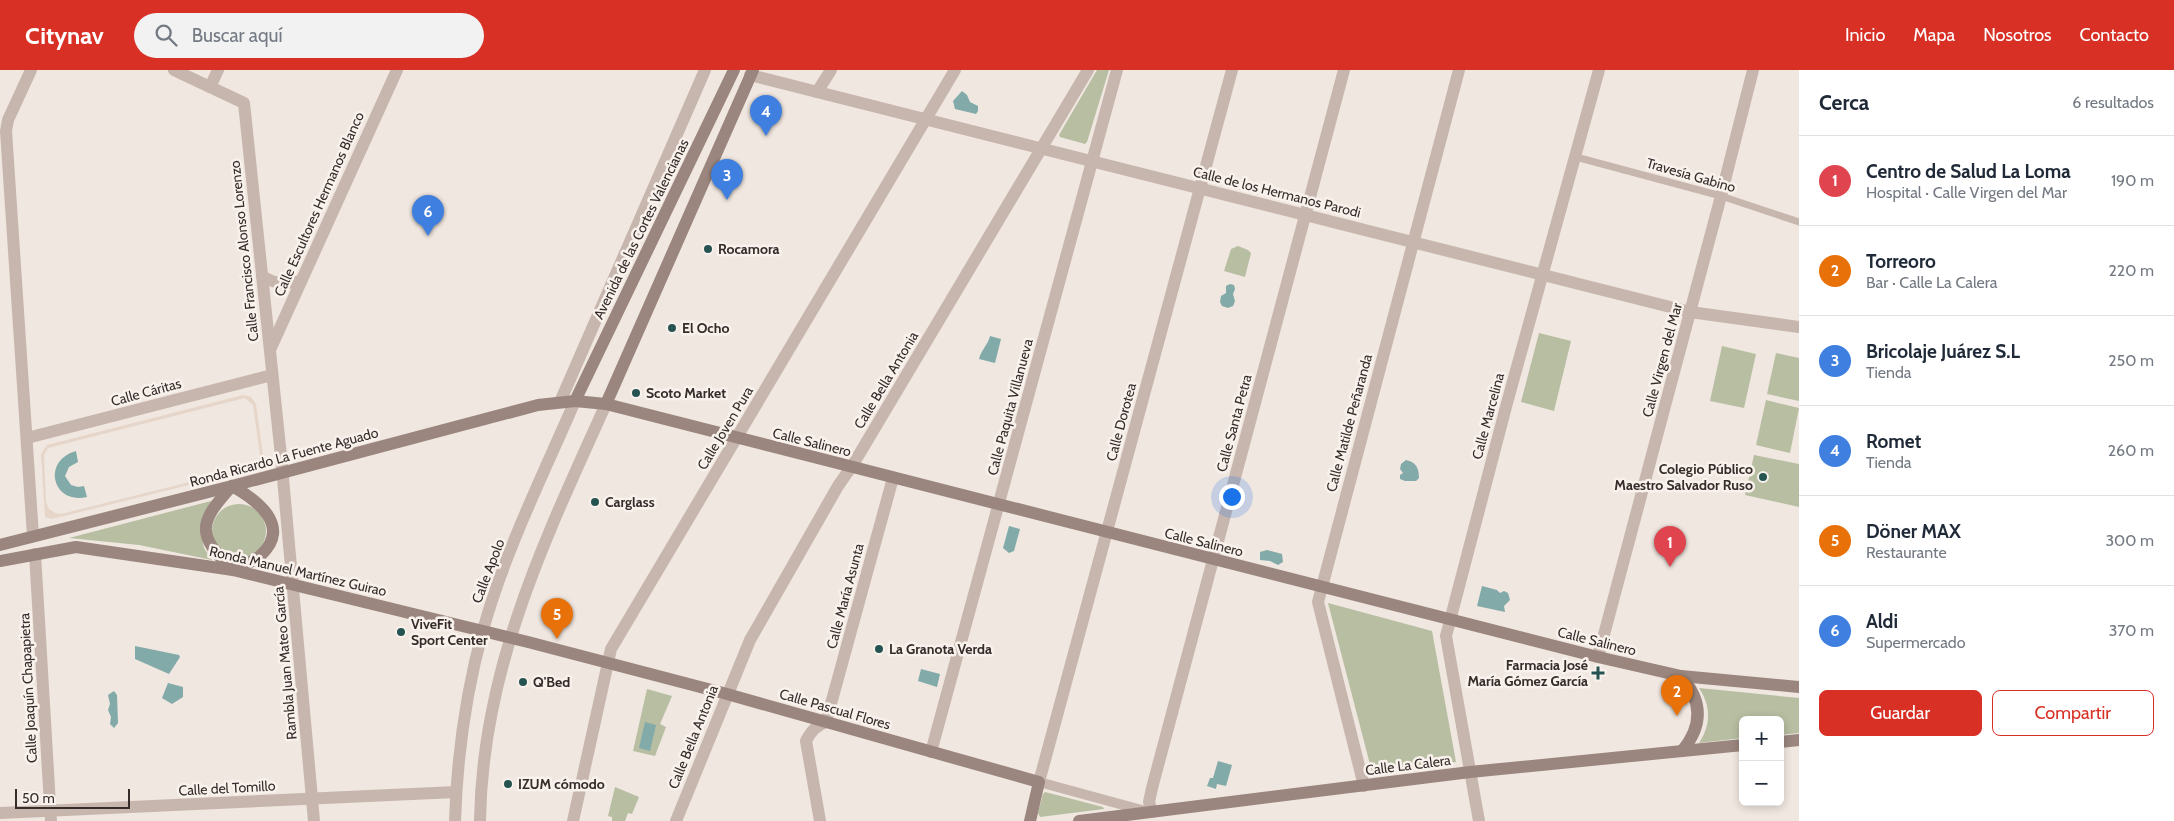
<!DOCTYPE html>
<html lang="es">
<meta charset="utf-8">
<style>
:root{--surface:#fff;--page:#f2f2f3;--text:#1f2937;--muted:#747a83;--line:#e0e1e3;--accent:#d93025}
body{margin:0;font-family:Cabin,sans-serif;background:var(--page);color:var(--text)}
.controls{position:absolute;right:15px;bottom:15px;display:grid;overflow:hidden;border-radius:8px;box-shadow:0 2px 8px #0003}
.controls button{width:45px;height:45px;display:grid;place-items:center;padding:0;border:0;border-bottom:1px solid var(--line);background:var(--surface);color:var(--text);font:25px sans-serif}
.scale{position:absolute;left:15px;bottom:12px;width:115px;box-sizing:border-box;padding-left:5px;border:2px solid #362d2b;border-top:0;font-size:14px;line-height:18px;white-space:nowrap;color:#362d2b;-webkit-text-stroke:4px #f8f1ec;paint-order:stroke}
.you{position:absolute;left:1231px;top:426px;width:18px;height:18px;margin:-12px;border:4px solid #fff;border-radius:50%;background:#1a73e8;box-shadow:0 0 0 8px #1a73e833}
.badge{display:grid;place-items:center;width:32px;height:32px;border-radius:50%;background:var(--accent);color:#fff;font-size:16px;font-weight:700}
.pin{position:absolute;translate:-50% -41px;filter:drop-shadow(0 1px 2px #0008)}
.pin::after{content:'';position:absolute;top:26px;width:18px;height:15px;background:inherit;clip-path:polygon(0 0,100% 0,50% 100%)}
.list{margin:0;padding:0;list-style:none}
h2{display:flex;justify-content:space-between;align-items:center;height:65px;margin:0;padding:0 20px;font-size:21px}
h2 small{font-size:16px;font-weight:400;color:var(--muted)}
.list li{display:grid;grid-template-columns:32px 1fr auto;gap:15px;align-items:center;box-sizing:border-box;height:90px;padding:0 20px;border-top:1px solid var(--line)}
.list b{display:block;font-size:19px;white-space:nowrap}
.list p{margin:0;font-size:16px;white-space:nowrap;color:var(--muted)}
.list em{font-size:16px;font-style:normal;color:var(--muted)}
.actions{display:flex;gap:10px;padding:15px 20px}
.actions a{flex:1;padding:11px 0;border:1px solid var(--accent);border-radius:8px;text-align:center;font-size:18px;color:var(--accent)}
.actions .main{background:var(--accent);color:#fff}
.icon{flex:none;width:28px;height:28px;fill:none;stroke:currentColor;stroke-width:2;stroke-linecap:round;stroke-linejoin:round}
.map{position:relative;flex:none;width:1799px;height:751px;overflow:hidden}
header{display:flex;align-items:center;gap:30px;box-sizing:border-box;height:70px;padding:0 25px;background:var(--accent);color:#fff}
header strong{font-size:24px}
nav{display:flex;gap:28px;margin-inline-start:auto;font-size:18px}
.search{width:350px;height:45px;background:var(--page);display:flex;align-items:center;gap:12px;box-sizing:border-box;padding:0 18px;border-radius:28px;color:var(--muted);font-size:19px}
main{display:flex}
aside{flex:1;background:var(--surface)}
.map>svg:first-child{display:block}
.green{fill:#b7bea1}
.plaza{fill:#e6d6c9;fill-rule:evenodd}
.water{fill:#82aaa8}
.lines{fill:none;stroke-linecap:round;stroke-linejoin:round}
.service{stroke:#c7b6ad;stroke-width:7}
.pedestrian{stroke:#c7b6ad;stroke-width:10}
.minor{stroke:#c7b6ad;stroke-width:12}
.tertiary{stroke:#c7b6ad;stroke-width:12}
.secondary{stroke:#9a867e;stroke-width:12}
.poi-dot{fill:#255352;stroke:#f8f1ec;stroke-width:2}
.labels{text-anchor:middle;stroke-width:5;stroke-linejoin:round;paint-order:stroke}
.street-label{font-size:14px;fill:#362d2b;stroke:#f8f1ec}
.poi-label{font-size:14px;font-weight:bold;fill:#362d2b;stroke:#f8f1ec;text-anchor:start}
</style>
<header>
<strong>Citynav</strong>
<div class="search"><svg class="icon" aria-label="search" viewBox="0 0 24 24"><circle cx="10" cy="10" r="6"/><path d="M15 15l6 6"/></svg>Buscar aquí</div>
<nav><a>Inicio</a><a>Mapa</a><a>Nosotros</a><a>Contacto</a></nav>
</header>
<main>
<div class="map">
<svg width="1799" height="751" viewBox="0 0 1799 751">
<rect width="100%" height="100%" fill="#f0e7e0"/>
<!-- green -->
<g class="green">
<polygon points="1097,0 1109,0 1087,72 1085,74 1060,67 1059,65"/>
<polygon points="1238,176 1248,180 1251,183 1245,207 1224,201 1231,179"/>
<polygon points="1539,263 1571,271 1554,341 1521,332"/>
<polygon points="1722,276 1756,284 1744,338 1710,331"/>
<polygon points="1776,283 1799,288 1799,331 1767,324"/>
<polygon points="1766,330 1799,338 1790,383 1756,375"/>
<polygon points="1754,385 1799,394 1799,437 1745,425"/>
<polygon points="211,431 201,464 204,478 212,490 139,475 69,468"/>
<circle cx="239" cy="461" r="27"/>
<polygon points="1328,533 1432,561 1456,692 1372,702"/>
<path d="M1699 618 1799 628V663L1780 665V650H1743V668L1699 673C1711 655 1711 636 1699 618Z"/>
<polygon points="647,619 672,626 660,654 666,657 655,686 633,681"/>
<polygon points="615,717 639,727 632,744 628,743 625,751 612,751 612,747 608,746"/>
<polygon points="1045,722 1103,737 1104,739 1040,747 1038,743 1043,724"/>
</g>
<!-- plaza -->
<path class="plaza" d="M243 325 251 327 256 334 263 385 262 390 257 398 52 449 45 447 41 384 47 375ZM245 328 253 335 260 385 258 392 254 396 61 444 55 443 49 439 46 432 44 385 48 378Z"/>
<!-- water -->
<g class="water">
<polygon points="962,21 967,25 970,32 978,36 978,41 976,44 955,39 953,31"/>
<polygon points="1230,214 1234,215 1235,219 1233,224 1235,231 1233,236 1228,238 1222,236 1220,232 1221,226 1226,223 1226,216"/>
<path d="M990 266 1001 269 995 293 979 289C981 280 988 275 990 266Z"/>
<path d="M76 381 78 392 69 397 65 406 71 415 78 417 84 416 87 427C53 435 41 391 76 381Z"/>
<path d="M1406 390C1416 392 1419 398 1419 408L1416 411H1405L1400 409V405L1403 403 1400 399 1401 394Z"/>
<polygon points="1009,456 1020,459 1014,481 1009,483 1003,478"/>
<polygon points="1267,480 1282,484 1283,492 1278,495 1270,491 1260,490 1260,482"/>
<polygon points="1482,516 1497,520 1500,523 1504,521 1508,523 1510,530 1504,536 1505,542 1477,536"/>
<polygon points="135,576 179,585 180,587 169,604 135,589"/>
<polygon points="921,599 940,604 937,617 918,611"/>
<polygon points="168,613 183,617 183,627 172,634 162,628"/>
<polygon points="114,621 117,625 118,653 114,658 110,654 111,647 108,640 110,634 108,625"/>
<polygon points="645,652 656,655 650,681 639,678"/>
<polygon points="1218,691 1232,695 1226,716 1217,714 1216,719 1207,716 1210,708 1213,708"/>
</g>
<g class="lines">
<!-- service -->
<polyline class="service" points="1576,87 1721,126 1799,152"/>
<!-- pedestrian -->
<polyline class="pedestrian" points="1039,712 1149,742"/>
<!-- minor -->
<g class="minor">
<polyline points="31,0 8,50 6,61 33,466"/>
<polyline points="174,0 244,33 281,386 314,751"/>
<polyline points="750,5 1690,242 1799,257"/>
<polyline points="210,17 218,0"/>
<polyline points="817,22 831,0"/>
<path d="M262 206C275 214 286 215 301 211"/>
<polyline points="270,280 397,0"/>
<polyline points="560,332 705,0"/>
<polyline points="27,368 272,305"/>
<polyline points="35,484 51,751"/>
<polyline points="1598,587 1721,126 1753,0"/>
<polyline points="931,682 1117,0"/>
<polyline points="1039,712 1232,0"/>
<polyline points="1364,716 1318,532 1459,0"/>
<polyline points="1152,742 1149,732 1152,718 1344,0"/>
<polyline points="0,743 456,722"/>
<polyline points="573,751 611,579 955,0"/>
<polyline points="676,751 750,570 838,416 854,393 1088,0"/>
<path d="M820 751 806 671C811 661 816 656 826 652L893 408"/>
<polyline points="1479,751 1446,566 1507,333 1599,0"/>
</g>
<!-- tertiary -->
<g class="tertiary">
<path d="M455 751C457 687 466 622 483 560 505 481 543 405 575 331"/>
<path d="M480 751C482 599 545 469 606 334"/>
</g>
<!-- secondary -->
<g class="secondary">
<polyline points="575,331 734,0"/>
<polyline points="606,334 753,0"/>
<path d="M232 416C257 430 292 456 261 485 254 492 242 495 233 500 196 465 198 453 232 416Z"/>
<polyline points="0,475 232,416 538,335 575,331 606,334 1598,587 1681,606 1799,617"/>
<polyline points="0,491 76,477 233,500 528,572 727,624 1039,712 1030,751"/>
<path d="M1681 606C1703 631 1703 656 1682 681"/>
<polyline points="1780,672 1799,670"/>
<polyline points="1079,751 1470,702 1743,675"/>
</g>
</g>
<!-- markers -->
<g class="poi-dot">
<circle cx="708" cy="179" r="5"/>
<circle cx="672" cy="258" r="5"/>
<circle cx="636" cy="323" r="5"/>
<circle cx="1763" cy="407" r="5"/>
<circle cx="595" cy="432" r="5"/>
<circle cx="401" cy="562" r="5"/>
<circle cx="879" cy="579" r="5"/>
<path d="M1595.5 595.5h5v5h5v5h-5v5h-5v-5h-5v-5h5z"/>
<circle cx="523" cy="612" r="5"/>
<circle cx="508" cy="714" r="5"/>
</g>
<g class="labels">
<!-- street labels -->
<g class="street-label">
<text transform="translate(1691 105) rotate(16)" y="5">Travesía Gabino</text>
<text transform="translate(1277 122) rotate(14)" y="5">Calle de los Hermanos Parodi</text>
<text transform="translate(319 134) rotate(-66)" y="5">Calle Escultores Hermanos Blanco</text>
<text transform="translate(641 159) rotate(-64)" y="5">Avenida de las Cortes Valencianas</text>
<text transform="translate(244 181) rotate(-96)" y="5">Calle Francisco Alonso Lorenzo</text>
<text transform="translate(1662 290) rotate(-75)" y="5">Calle Virgen del Mar</text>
<text transform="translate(886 310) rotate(-59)" y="5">Calle Bella Antonia</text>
<text transform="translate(146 322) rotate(-15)" y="5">Calle Cáritas</text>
<text transform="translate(1010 337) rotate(-75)" y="5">Calle Paquita Villanueva</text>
<text transform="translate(1488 346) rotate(-75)" y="5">Calle Marcelina</text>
<text transform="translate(1121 352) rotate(-75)" y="5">Calle Dorotea</text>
<text transform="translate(1234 353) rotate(-75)" y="5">Calle Santa Petra</text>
<text transform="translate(1349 353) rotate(-75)" y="5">Calle Matilde Peñaranda</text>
<text transform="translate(725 358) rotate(-59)" y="5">Calle Joven Pura</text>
<text transform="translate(812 372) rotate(14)" y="5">Calle Salinero</text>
<text transform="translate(284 387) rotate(-15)" y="5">Ronda Ricardo La Fuente Aguado</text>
<text transform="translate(1204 472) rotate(14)" y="5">Calle Salinero</text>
<text transform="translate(298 501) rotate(13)" y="5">Ronda Manuel Martínez Guirao</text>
<text transform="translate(488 501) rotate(-69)" y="5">Calle Apolo</text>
<text transform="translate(845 526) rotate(-75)" y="5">Calle María Asunta</text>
<text transform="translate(1597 571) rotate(14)" y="5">Calle Salinero</text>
<text transform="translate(285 593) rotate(-95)" y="5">Rambla Juan Mateo García</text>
<text transform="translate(28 618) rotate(-93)" y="5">Calle Joaquín Chapapietra</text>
<text transform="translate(835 639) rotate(16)" y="5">Calle Pascual Flores</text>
<text transform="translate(693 667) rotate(-68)" y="5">Calle Bella Antonia</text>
<text transform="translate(1408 695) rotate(-7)" y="5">Calle La Calera</text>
<text transform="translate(227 718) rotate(-3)" y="5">Calle del Tomillo</text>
</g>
<!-- poi labels -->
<g class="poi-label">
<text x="718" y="184">Rocamora</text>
<text x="682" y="263">El Ocho</text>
<text x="646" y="328">Scoto Market</text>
<text x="1753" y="404" text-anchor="end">Colegio Público<tspan x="1753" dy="16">Maestro Salvador Ruso</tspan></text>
<text x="605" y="437">Carglass</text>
<text x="411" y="559">ViveFit<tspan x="411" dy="16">Sport Center</tspan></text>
<text x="889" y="584">La Granota Verda</text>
<text x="1588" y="600" text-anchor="end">Farmacia José<tspan x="1588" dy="16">María Gómez García</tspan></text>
<text x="533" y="617">Q'Bed</text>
<text x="518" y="719">IZUM cómodo</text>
</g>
</g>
</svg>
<div class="controls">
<button>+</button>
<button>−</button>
</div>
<div class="scale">50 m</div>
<div class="you"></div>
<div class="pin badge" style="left:1670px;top:497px;background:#e0444e">1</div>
<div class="pin badge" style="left:1677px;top:646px;background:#e8710a">2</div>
<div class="pin badge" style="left:727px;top:130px;background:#3f7fe0">3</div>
<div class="pin badge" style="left:766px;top:66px;background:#3f7fe0">4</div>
<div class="pin badge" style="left:557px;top:569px;background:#e8710a">5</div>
<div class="pin badge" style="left:428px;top:166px;background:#3f7fe0">6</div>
</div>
<aside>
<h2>Cerca<small>6 resultados</small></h2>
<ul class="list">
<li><span class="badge" style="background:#e0444e">1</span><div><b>Centro de Salud La Loma</b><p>Hospital · Calle Virgen del Mar</p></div><em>190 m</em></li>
<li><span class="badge" style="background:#e8710a">2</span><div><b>Torreoro</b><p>Bar · Calle La Calera</p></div><em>220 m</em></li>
<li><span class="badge" style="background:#3f7fe0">3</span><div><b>Bricolaje Juárez S.L</b><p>Tienda</p></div><em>250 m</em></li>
<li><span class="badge" style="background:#3f7fe0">4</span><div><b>Romet</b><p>Tienda</p></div><em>260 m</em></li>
<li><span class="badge" style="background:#e8710a">5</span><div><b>Döner MAX</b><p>Restaurante</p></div><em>300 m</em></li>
<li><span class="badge" style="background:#3f7fe0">6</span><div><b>Aldi</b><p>Supermercado</p></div><em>370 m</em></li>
</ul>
<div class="actions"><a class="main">Guardar</a><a>Compartir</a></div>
</aside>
</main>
